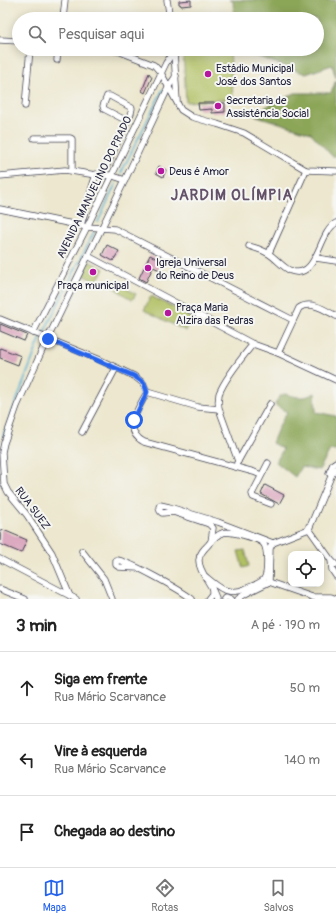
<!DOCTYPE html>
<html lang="pt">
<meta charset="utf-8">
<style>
:root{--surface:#fff;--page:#f6f6f6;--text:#222;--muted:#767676;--line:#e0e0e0;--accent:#2563eb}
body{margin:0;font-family:Pangolin,sans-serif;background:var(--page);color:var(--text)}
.controls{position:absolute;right:12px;bottom:12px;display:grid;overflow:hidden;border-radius:8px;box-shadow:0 2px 10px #0003}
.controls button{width:36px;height:36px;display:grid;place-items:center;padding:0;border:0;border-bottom:1px solid var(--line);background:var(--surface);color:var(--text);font:20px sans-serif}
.stop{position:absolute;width:12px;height:12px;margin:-9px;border:3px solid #2563eb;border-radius:50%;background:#fff}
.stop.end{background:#2563eb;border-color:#fff;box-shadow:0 1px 4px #0008}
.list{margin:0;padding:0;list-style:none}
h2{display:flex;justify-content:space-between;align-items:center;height:52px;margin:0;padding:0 16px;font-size:17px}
h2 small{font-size:13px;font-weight:400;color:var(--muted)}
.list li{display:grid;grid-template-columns:26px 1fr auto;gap:12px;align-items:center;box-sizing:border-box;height:72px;padding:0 16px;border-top:1px solid var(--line)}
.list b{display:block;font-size:15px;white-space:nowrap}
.list p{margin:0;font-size:13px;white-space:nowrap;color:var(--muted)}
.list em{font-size:13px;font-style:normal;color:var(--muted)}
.icon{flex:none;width:22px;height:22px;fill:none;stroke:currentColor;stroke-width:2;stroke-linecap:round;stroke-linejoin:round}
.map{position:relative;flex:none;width:336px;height:599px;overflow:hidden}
.search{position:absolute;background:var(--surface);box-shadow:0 2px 10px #0003;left:12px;right:12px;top:12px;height:44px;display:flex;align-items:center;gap:10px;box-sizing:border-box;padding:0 14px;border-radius:22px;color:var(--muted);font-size:15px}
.sheet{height:268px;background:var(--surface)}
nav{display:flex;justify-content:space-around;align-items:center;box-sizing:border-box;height:56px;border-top:1px solid var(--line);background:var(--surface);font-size:11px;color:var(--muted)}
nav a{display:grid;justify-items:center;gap:2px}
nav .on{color:var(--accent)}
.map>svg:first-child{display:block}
.green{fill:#b1c063;stroke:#6a714f}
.forest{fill:#8ca659;stroke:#57644a}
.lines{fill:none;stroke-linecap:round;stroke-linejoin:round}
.stream{stroke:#5ab3d8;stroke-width:1.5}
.building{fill:#dba9c0}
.minor-casing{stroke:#404051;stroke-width:7}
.minor{stroke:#fff;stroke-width:5.5}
.route{stroke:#2563eb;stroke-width:5}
.poi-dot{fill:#b5179e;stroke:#f6f6f2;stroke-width:1.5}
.labels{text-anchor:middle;stroke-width:4;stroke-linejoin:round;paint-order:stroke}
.poi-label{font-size:11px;fill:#22223b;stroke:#f6f6f2;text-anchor:start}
.street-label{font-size:11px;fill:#22223b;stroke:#f6f6f2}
.district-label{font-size:15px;font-weight:bold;letter-spacing:1px;fill:#63516a;stroke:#f6f6f2}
</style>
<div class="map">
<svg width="336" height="599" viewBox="0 0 336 599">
<rect width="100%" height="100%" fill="#f6f6f2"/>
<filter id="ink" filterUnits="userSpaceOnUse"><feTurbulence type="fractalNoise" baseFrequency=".025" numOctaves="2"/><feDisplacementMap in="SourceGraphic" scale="8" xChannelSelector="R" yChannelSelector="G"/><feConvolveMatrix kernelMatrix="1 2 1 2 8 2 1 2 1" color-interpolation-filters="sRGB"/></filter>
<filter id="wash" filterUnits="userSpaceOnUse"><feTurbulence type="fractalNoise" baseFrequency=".012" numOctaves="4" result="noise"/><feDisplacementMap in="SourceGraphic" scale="16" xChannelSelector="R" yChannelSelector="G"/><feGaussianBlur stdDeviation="0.9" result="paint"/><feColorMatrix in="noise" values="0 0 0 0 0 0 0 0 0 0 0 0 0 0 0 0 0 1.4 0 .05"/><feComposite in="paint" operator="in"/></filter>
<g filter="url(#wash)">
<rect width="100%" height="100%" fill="#ece7ce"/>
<!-- green -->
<g class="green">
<polygon points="183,49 230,49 233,99 186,102"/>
<polygon points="89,261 104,269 96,282 83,275"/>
<polygon points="112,280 136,294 132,300 110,285"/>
<polygon points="151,296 192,317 186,331 144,310"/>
<polygon points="245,550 249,566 243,568 238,551"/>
</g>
<!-- forest -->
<g class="forest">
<polygon points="229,0 336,0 336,78 332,65 306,74 237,49 317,49 317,19 234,19 233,1"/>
<polygon points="336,80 336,156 332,156 311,133 251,114 295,93 331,93"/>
<path d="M315 393 316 412 336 416V450H330L319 470 301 467 295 477 276 462 283 449 272 443 279 426 287 412 275 405C282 386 289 398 302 397 307 397 311 395 315 393Z"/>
</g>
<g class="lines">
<!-- stream -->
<g class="stream">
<polyline points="121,173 163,89"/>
<polyline points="98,222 116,183"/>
<polyline points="3,436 39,342 94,232"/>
</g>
</g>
<g id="blocks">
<!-- building -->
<g class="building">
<polygon points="191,0 191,5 181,6 181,5 179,4 179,1"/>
<polygon points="219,14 220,19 195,19 195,16"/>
<polygon points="149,73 152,77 145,93 142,91"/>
<polygon points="198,103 225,103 225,112 212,113 212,109 199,110"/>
<polygon points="159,166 166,170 163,177 156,173"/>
<polygon points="107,245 119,251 113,261 102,255"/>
<polygon points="150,255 163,262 160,270 153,267 146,282 139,278"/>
<polygon points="0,324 27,335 24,341 0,331"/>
<polygon points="0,348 21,356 18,365 0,358"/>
<polygon points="265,485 284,495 279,504 261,494"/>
<polygon points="1,529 27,540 21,553 0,544"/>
</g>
</g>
</g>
<g filter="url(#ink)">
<use href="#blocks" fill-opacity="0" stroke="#404051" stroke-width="1"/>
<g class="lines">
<!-- minor casing -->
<g class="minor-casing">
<g id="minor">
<polyline points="167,0 170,19"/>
<polyline points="63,19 65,0"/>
<polyline points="0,40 19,41"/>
<polyline points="96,49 118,51 154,65 161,73 181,110 192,117 217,124 244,133 306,170 336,171"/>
<polyline points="174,51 177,101"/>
<polyline points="57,60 58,49"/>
<polyline points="25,106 30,49"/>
<polyline points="34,138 70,138 72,139 72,170"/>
<polyline points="0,176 65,170 102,176 110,175 125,180"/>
<polyline points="102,176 131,113 132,108 110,96 107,96 103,106 104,109 127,121"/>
<polyline points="0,209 87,227 115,229 293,320"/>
<polyline points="81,225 96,174"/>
<path d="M249 246C255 248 263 250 269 254 277 259 282 267 291 271 318 280 318 233 336 223"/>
<polyline points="269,253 306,170"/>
<polyline points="88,256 253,344 278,353 336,380"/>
<polyline points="316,258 336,261"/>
<path d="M0 319 98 359 134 376 143 383 147 392C139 408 121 430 144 442L254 472 261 475"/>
<polyline points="33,333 87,227 166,63 174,51"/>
<path d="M278 353 299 308C311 300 325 310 336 316"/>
<polyline points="147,392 198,407 219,409"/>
<polyline points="82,432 116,368"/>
<path d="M238 461 219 409C218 404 218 399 219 394 224 380 244 355 253 344"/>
<polyline points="237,463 270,404"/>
<polyline points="268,463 252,494 253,497 271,504"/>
<polyline points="329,473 333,464 336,462"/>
<polyline points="309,526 309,529 331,560"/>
<polyline points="211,542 213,528 209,524 173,512 162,513 160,511 159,507 160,505 169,507 218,522 273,543 309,529 332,474 336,469"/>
<polyline points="82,551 104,579 112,599"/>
<polyline points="0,559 76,599"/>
<polyline points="336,565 331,560 332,570 336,576"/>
<path d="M138 568 119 567 116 565V560C126 559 182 591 192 599"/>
<path d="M205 576C218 587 227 596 245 589 251 586 260 584 264 579 268 573 268 548 263 543 257 538 229 530 222 533 217 535 212 540 208 545 204 549 199 554 199 560 198 572 214 586 216 599"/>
<polyline points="269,582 318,599"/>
<polyline points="0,589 25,599"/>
<polyline points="70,596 52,553 27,515 8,492 4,484 2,452 4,443 17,406 44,346 125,180 169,86 176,76"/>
<polyline points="314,597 331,597 336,599"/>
<polyline points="208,599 212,594 212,589"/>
<polyline points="224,599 226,597 231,599"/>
<polyline points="238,599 245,594 269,582 270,548 273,543"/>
</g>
</g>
<!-- minor -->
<use href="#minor" class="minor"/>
</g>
</g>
<g class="lines" filter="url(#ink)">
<!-- route -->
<polyline class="route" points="48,339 134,376 144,383 147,392 134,420"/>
</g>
<!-- markers -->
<g class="poi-dot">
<circle cx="208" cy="74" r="4"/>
<circle cx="218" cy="106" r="4"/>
<circle cx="161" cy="171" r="4"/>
<circle cx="148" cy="268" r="4"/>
<circle cx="93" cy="272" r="4"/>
<circle cx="168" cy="313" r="4"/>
</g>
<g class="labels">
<!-- poi labels -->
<g class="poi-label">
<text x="216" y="72">Estádio Municipal<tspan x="216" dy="13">José dos Santos</tspan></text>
<text x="226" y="104">Secretaria de<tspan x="226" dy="13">Assistência Social</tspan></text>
<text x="169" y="175">Deus é Amor</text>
<text x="156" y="266">Igreja Universal<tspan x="156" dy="13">do Reino de Deus</tspan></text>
<text x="93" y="289" text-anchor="middle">Praça municipal</text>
<text x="176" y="311">Praça Maria<tspan x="176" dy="13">Alzira das Pedras</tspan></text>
</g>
<!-- street labels -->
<g class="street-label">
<text transform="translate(94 187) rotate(-64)" y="4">AVENIDA MANUELINO DO PRADO</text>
<text transform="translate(33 508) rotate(53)" y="4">RUA SUEZ</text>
</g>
<!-- district labels -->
<g class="district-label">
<text x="232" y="200">JARDIM OLÍMPIA</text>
</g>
</g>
</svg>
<div class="controls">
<button><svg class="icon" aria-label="locate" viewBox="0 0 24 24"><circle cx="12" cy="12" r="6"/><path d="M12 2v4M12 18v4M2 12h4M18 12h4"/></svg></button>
</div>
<div class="stop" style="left:134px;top:420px"></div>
<div class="stop end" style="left:48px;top:339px"></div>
<div class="search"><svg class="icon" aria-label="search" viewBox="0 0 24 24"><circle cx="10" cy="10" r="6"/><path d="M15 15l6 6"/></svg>Pesquisar aqui</div>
</div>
<section class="sheet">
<h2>3 min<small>A pé · 190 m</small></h2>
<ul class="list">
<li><svg class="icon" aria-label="ahead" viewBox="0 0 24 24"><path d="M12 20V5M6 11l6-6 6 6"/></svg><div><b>Siga em frente</b><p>Rua Mário Scarvance</p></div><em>50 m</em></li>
<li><svg class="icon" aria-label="left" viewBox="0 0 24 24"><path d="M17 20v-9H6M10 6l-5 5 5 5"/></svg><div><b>Vire à esquerda</b><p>Rua Mário Scarvance</p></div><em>140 m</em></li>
<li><svg class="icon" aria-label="arrive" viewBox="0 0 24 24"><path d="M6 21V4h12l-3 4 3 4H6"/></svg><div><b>Chegada ao destino</b></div></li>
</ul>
</section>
<nav>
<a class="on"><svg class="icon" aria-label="map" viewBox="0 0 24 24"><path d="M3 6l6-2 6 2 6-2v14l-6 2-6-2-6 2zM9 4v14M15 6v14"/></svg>Mapa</a>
<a><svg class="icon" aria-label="directions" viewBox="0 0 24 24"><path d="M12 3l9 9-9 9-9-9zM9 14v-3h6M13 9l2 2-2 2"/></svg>Rotas</a>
<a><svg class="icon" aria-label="saved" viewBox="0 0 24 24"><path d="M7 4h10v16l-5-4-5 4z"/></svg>Salvos</a>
</nav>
